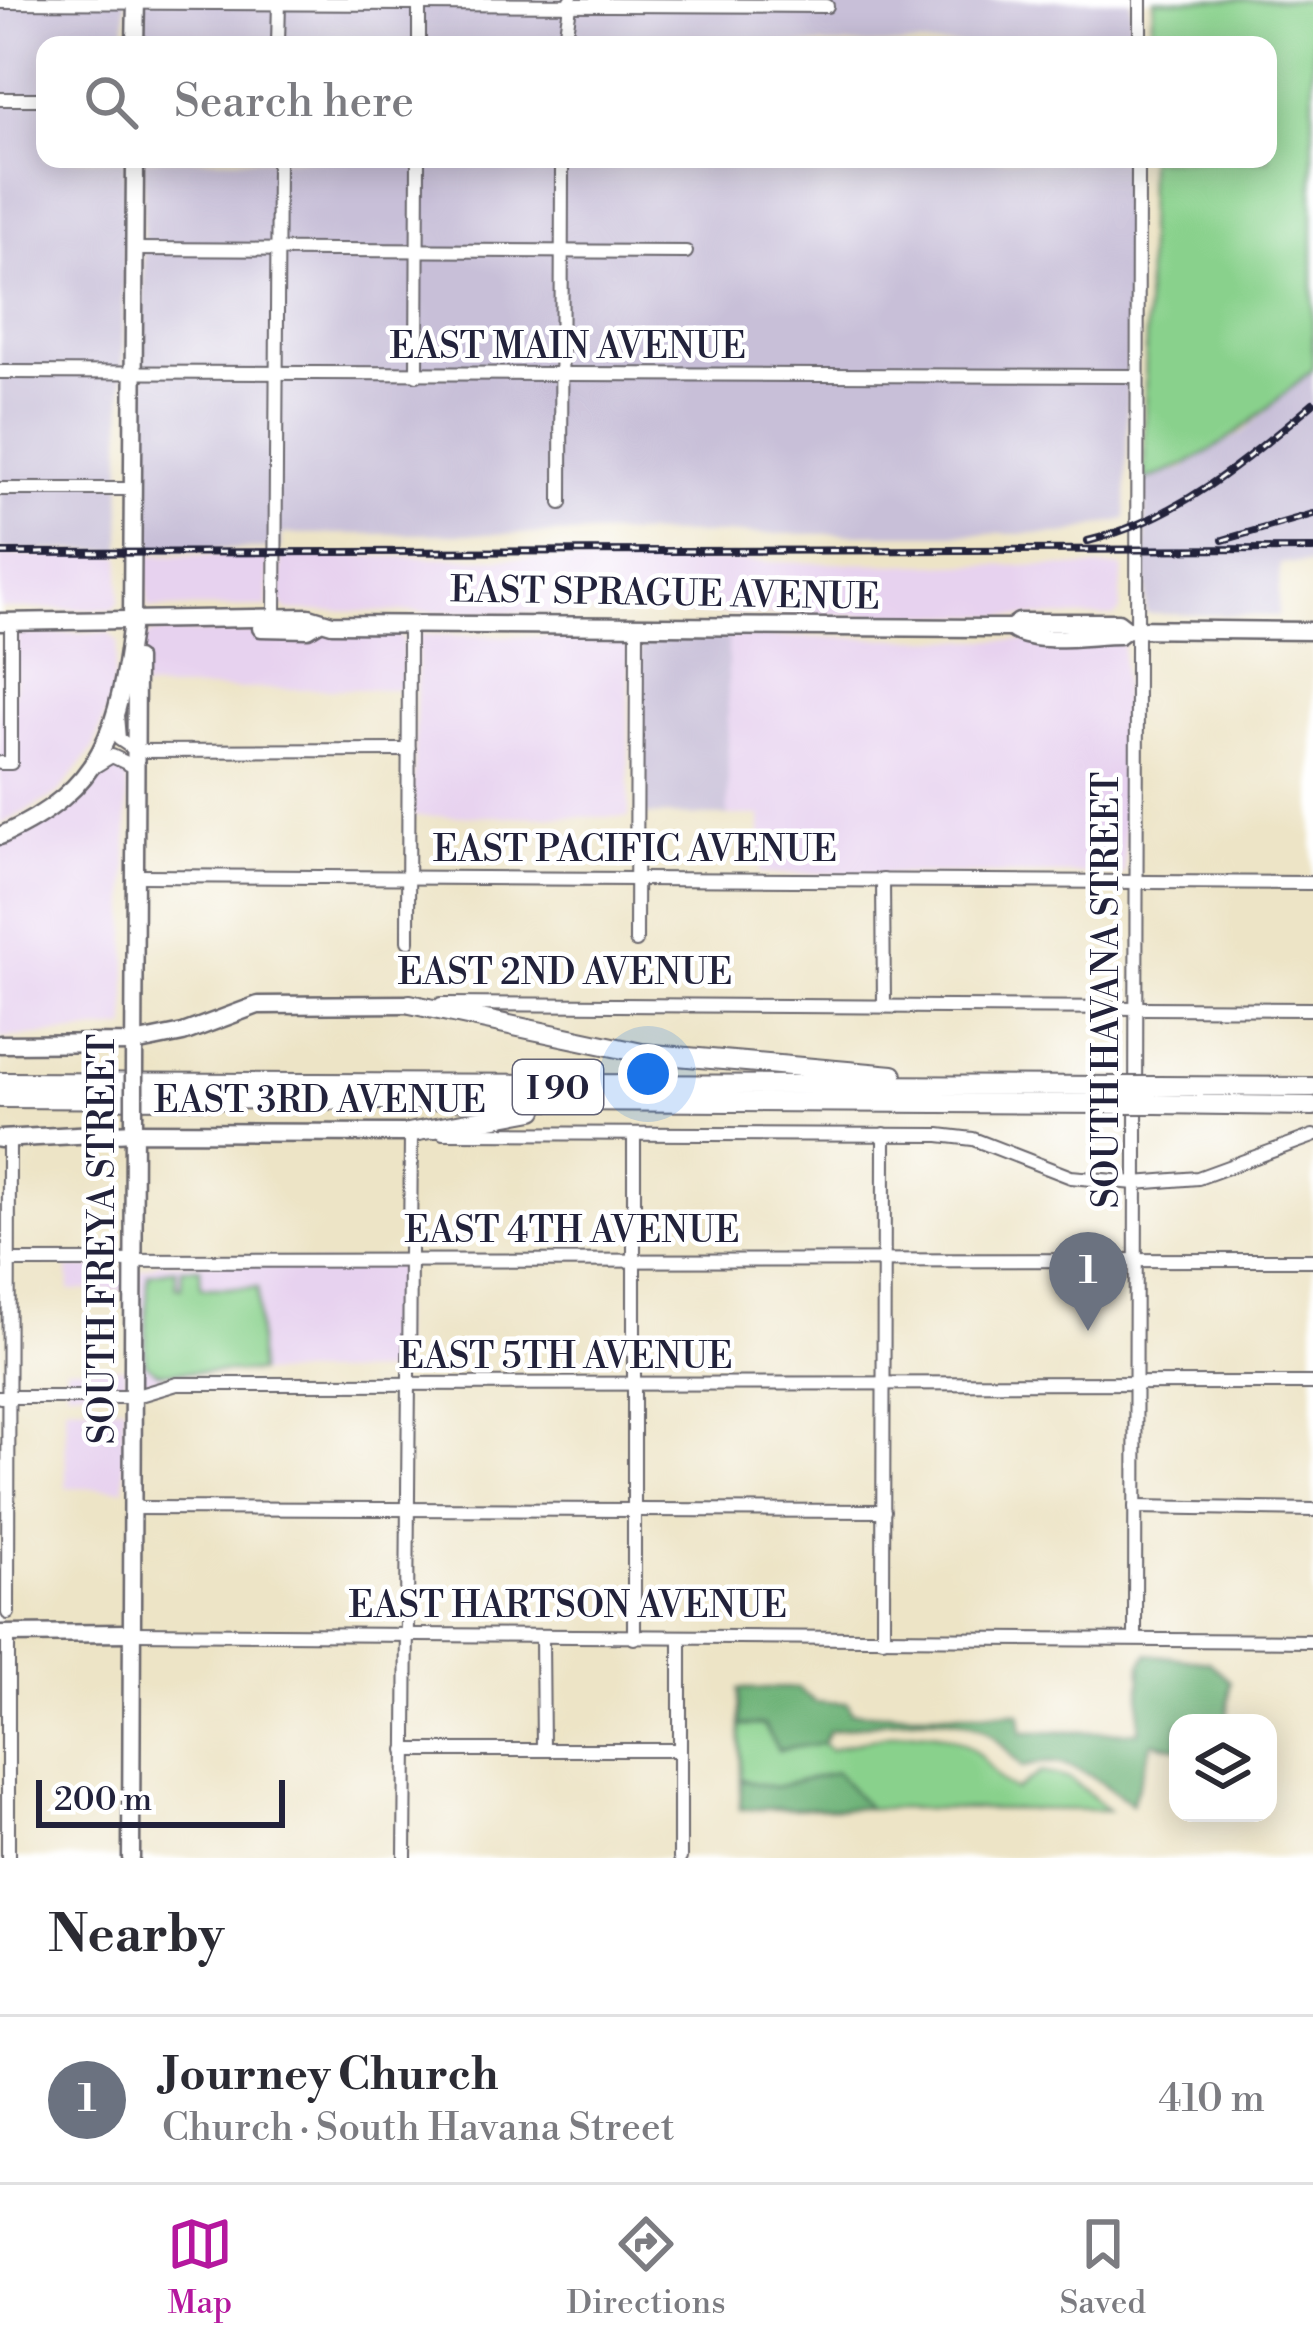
<!DOCTYPE html>
<meta charset="utf-8">
<style>
:root{--surface:#fff;--page:#f7f7f7;--text:#2b2b33;--muted:#7c7c81;--line:#e1e1e2;--accent:#b5179e}
body{margin:0;font-family:"Libre Bodoni",serif;background:var(--page);color:var(--text)}
.controls{position:absolute;right:36px;bottom:36px;display:grid;overflow:hidden;border-radius:24px;box-shadow:0 6px 30px #0003}
.controls button{width:108px;height:108px;display:grid;place-items:center;padding:0;border:0;border-bottom:3px solid var(--line);background:var(--surface);color:var(--text);font:60px sans-serif}
.scale{position:absolute;left:36px;bottom:30px;width:249px;box-sizing:border-box;padding-left:12px;border:6px solid #22223b;border-top:0;font-size:33px;line-height:42px;white-space:nowrap;color:#22223b;-webkit-text-stroke:9px #fff;paint-order:stroke}
.you{position:absolute;left:648px;top:1074px;width:42px;height:42px;margin:-30px;border:9px solid #fff;border-radius:50%;background:#1a73e8;box-shadow:0 0 0 18px #1a73e833}
.badge{display:grid;place-items:center;width:78px;height:78px;border-radius:50%;background:var(--accent);color:#fff;font-size:39px;font-weight:700}
.pin{position:absolute;translate:-50% -99px;filter:drop-shadow(0 3px 6px #0008)}
.pin::after{content:'';position:absolute;top:63px;width:42px;height:36px;background:inherit;clip-path:polygon(0 0,100% 0,50% 100%)}
.list{margin:0;padding:0;list-style:none}
h2{display:flex;justify-content:space-between;align-items:center;height:156px;margin:0;padding:0 48px;font-size:51px}
h2 small{font-size:39px;font-weight:400;color:var(--muted)}
.list li{display:grid;grid-template-columns:78px 1fr auto;gap:36px;align-items:center;box-sizing:border-box;height:168px;padding:0 48px;border-top:3px solid var(--line)}
.list b{display:block;font-size:45px;white-space:nowrap}
.list p{margin:0;font-size:39px;white-space:nowrap;color:var(--muted)}
.list em{font-size:39px;font-style:normal;color:var(--muted)}
.icon{flex:none;width:66px;height:66px;fill:none;stroke:currentColor;stroke-width:2;stroke-linecap:round;stroke-linejoin:round}
.map{position:relative;flex:none;width:1313px;height:1858px;overflow:hidden}
.search{position:absolute;background:var(--surface);box-shadow:0 6px 30px #0003;left:36px;right:36px;top:36px;height:132px;display:flex;align-items:center;gap:30px;box-sizing:border-box;padding:0 42px;border-radius:24px;color:var(--muted);font-size:45px}
.sheet{height:324px;background:var(--surface)}
nav{display:flex;justify-content:space-around;align-items:center;box-sizing:border-box;height:168px;border-top:3px solid var(--line);background:var(--surface);font-size:33px;color:var(--muted)}
nav a{display:grid;justify-items:center;gap:6px}
nav .on{color:var(--accent)}
.map>svg:first-child{display:block}
.built{fill:#e7d2ef}
.industrial{fill:#c8bfd8}
.green{fill:#89d18c;stroke:#567a64;stroke-width:3}
.forest{fill:#6eb378;stroke:#486a5a;stroke-width:3}
.lines{fill:none;stroke-linecap:round;stroke-linejoin:round}
.minor-casing{stroke:#69666c;stroke-width:16}
.major-casing{stroke:#69666c;stroke-width:21}
.highway-casing{stroke:#69666c;stroke-width:22}
.minor{stroke:#fff;stroke-width:12}
.major{stroke:#fff;stroke-width:16}
.highway{stroke:#fff;stroke-width:18}
.rail-casing{stroke:#22223b;stroke-width:8}
.rail{stroke:#fff;stroke-width:3;stroke-dasharray:9;stroke-linecap:butt}
.major-bridge-casing{stroke:#69666c;stroke-width:21;stroke-linecap:butt}
.highway-bridge-casing{stroke:#69666c;stroke-width:22;stroke-linecap:butt}
.major-bridge{stroke:#fff;stroke-width:16}
.highway-bridge{stroke:#fff;stroke-width:18}
.labels{text-anchor:middle;stroke-width:9;stroke-linejoin:round;paint-order:stroke}
.shield{fill:#fff;stroke:#646476;stroke-width:3}
.shield-label{font-size:33px;font-weight:bold;fill:#22223b}
.street-label{font-size:36px;fill:#22223b;stroke:#fff}
</style>
<div class="map">
<svg width="1313" height="1858" viewBox="0 0 1313 1858">
<rect width="100%" height="100%" fill="#fff"/>
<filter id="ink" filterUnits="userSpaceOnUse"><feTurbulence type="fractalNoise" baseFrequency=".00833" numOctaves="2"/><feDisplacementMap in="SourceGraphic" scale="24" xChannelSelector="R" yChannelSelector="G"/><feConvolveMatrix kernelMatrix="1 2 1 2 8 2 1 2 1" color-interpolation-filters="sRGB"/></filter>
<filter id="wash" filterUnits="userSpaceOnUse"><feTurbulence type="fractalNoise" baseFrequency=".004" numOctaves="4" result="noise"/><feDisplacementMap in="SourceGraphic" scale="48" xChannelSelector="R" yChannelSelector="G"/><feGaussianBlur stdDeviation="2.7" result="paint"/><feColorMatrix in="noise" values="0 0 0 0 0 0 0 0 0 0 0 0 0 0 0 0 0 1.4 0 .05"/><feComposite in="paint" operator="in"/></filter>
<g filter="url(#wash)">
<rect width="100%" height="100%" fill="#ede4c6"/>
<!-- built -->
<g class="built">
<polygon points="0,555 121,555 119,602 113,609 0,609"/>
<polygon points="144,555 269,555 268,607 148,608"/>
<polygon points="281,555 1123,567 1120,611 1114,617 288,611 280,603"/>
<polygon points="108,632 118,642 111,699 93,749 58,794 0,825 0,633 3,694 14,694 17,634"/>
<polygon points="153,632 396,633 403,640 403,689 142,689 144,640"/>
<polygon points="418,634 628,638 629,817 413,816"/>
<polygon points="728,636 1123,642 1125,874 760,874 760,816 728,816"/>
<polygon points="110,762 122,765 127,775 127,1028 0,1038 0,843 59,812"/>
<polygon points="161,1262 400,1265 400,1372 166,1375 145,1382 139,1376 140,1270"/>
<polygon points="68,1267 122,1267 126,1291 69,1290"/>
<polygon points="66,1367 125,1367 126,1384 121,1389 66,1390"/>
<polygon points="65,1405 124,1406 124,1489 66,1488"/>
</g>
<!-- industrial -->
<g class="industrial">
<polygon points="0,0 125,0 125,45 45,45 45,159 125,159 121,551 0,550"/>
<polygon points="144,0 1131,0 1131,45 143,45"/>
<polygon points="143,159 1130,159 1126,519 1065,534 282,534 281,549 144,550"/>
<polygon points="1313,369 1313,564 1280,563 1278,616 1146,614 1144,480 1182,469 1243,432"/>
<polygon points="647,635 728,636 728,816 641,815 640,640"/>
</g>
<!-- green -->
<g class="green">
<path d="M1154 0H1313V369C1258 415 1214 461 1144 480L1148 159H1268V45H1149Z"/>
<polygon points="182,1268 200,1268 201,1288 258,1288 258,1372 158,1372 145,1364 148,1274 176,1269 176,1287 181,1288"/>
<path d="M740 1725H764L778 1750 823 1743 830 1750C875 1737 937 1717 976 1752 993 1767 993 1780 1016 1790L1041 1772 1071 1779 1108 1810 868 1808 836 1772 774 1788 741 1780Z"/>
</g>
<!-- forest -->
<g class="forest">
<path d="M1148 1654 1209 1662 1230 1681 1227 1723H1178V1748L1152 1742 1132 1804C1098 1781 1064 1750 1023 1768 1010 1755 997 1736 981 1728 935 1706 877 1724 829 1731L823 1743 778 1750 764 1725H740L739 1689 798 1688 815 1702 848 1703 851 1713H1020L1022 1732H1139L1141 1665Z"/>
<polygon points="836,1772 868,1808 740,1809 741,1780 775,1787"/>
</g>
</g>
<g filter="url(#ink)">
<g class="lines">
<!-- minor casing -->
<g class="minor-casing">
<g id="minor">
<polyline points="0,2 827,6"/>
<polyline points="278,45 279,0"/>
<polyline points="419,45 419,0"/>
<polyline points="564,45 571,0"/>
<polyline points="1140,45 1140,0"/>
<polyline points="0,99 45,99"/>
<polyline points="135,249 686,252"/>
<polyline points="0,372 1136,376"/>
<polyline points="417,375 418,159"/>
<polyline points="0,489 134,489"/>
<polyline points="561,503 562,159"/>
<polyline points="275,617 278,159"/>
<polyline points="117,715 119,739 137,751 409,750"/>
<polyline points="0,763 11,763 11,622"/>
<polyline points="94,767 112,756 137,768"/>
<polyline points="136,876 1313,883"/>
<polyline points="883,880 884,1006"/>
<polyline points="408,941 409,623"/>
<polyline points="636,941 637,625"/>
<polyline points="441,1004 1313,1009"/>
<polyline points="443,1133 939,1135 973,1139 1071,1177 1135,1183 1198,1178 1313,1136"/>
<polyline points="8,1261 1313,1260"/>
<polyline points="0,1397 133,1397 177,1384 1313,1383"/>
<polyline points="1135,1507 1313,1510"/>
<polyline points="133,1508 884,1511"/>
<polyline points="8,1613 9,1139"/>
<polyline points="131,1633 1313,1641"/>
<polyline points="8,1634 8,1858"/>
<polyline points="542,1638 543,1750"/>
<polyline points="634,1638 634,1134"/>
<polyline points="883,1639 884,1134"/>
<polyline points="1135,1639 1138,159"/>
<polyline points="405,1750 679,1750"/>
<polyline points="405,1858 411,1133"/>
<polyline points="680,1858 680,1638"/>
</g>
</g>
<!-- major casing -->
<g class="major-casing">
<g id="major">
<polyline points="135,45 136,0"/>
<polyline points="0,622 309,617 332,624 987,628 1011,628 1019,622 1118,622 1127,629"/>
<polyline points="261,628 308,629 318,623"/>
<path d="M1011 628C1033 646 1090 635 1119 635L1127 629 1313 631"/>
<path d="M0 836C105 789 119 728 132 621L135 159"/>
<polyline points="0,1044 134,1043 183,1033 258,1005 410,1004"/>
<polyline points="134,1072 136,659"/>
<polyline points="0,1139 134,1132 408,1133"/>
<polyline points="0,1634 131,1633"/>
<polyline points="131,1858 134,1115"/>
</g>
</g>
<!-- highway casing -->
<g class="highway-casing">
<g id="highway">
<polyline points="410,1004 642,1053 893,1075"/>
<polyline points="0,1082 1116,1086"/>
<polyline points="1157,1086 1313,1087"/>
<polyline points="0,1098 1116,1104"/>
<polyline points="1156,1104 1313,1106"/>
<polyline points="408,1133 534,1110"/>
</g>
</g>
<!-- minor -->
<use href="#minor" class="minor"/>
<!-- major -->
<use href="#major" class="major"/>
<!-- highway -->
<use href="#highway" class="highway"/>
<!-- rail casing -->
<g class="rail-casing">
<g id="rail">
<polyline points="1223,540 1313,514"/>
<path d="M1088 541C1179 518 1243 463 1313 403"/>
<polyline points="0,553 1313,549"/>
</g>
</g>
<!-- rail -->
<use href="#rail" class="rail"/>
<!-- major-bridge casing -->
<g class="major-bridge-casing">
<polyline id="major-bridge" points="134,1072 134,1115"/>
</g>
<!-- highway-bridge casing -->
<g class="highway-bridge-casing">
<g id="highway-bridge">
<polyline points="1116,1086 1157,1086"/>
<polyline points="1116,1104 1156,1104"/>
</g>
</g>
<!-- major-bridge -->
<use href="#major-bridge" class="major-bridge"/>
<!-- highway-bridge -->
<use href="#highway-bridge" class="highway-bridge"/>
</g>
</g>
<g class="labels">
<!-- shield labels -->
<rect class="shield" x="513" y="1060" width="90" height="54" rx="9"/>
<g class="shield-label">
<text x="558" y="1099">I 90</text>
</g>
<!-- street labels -->
<g class="street-label">
<text x="568" y="358">EAST MAIN AVENUE</text>
<text transform="translate(665 592) rotate(1)" y="13">EAST SPRAGUE AVENUE</text>
<text x="635" y="861">EAST PACIFIC AVENUE</text>
<text x="565" y="984">EAST 2ND AVENUE</text>
<text transform="translate(1105 990) rotate(-90)" y="13">SOUTH HAVANA STREET</text>
<text x="320" y="1112">EAST 3RD AVENUE</text>
<text x="572" y="1242">EAST 4TH AVENUE</text>
<text transform="translate(101 1239) rotate(-90)" y="13">SOUTH FREYA STREET</text>
<text x="566" y="1368">EAST 5TH AVENUE</text>
<text x="568" y="1617">EAST HARTSON AVENUE</text>
</g>
</g>
</svg>
<div class="controls">
<button><svg class="icon" aria-label="layers" viewBox="0 0 24 24"><path d="M12 4l9 5-9 5-9-5zM3 14l9 5 9-5"/></svg></button>
</div>
<div class="scale">200 m</div>
<div class="you"></div>
<div class="pin badge" style="left:1088px;top:1331px;background:#6b7280">1</div>
<div class="search"><svg class="icon" aria-label="search" viewBox="0 0 24 24"><circle cx="10" cy="10" r="6"/><path d="M15 15l6 6"/></svg>Search here</div>
</div>
<section class="sheet">
<h2>Nearby<small></small></h2>
<ul class="list">
<li><span class="badge" style="background:#6b7280">1</span><div><b>Journey Church</b><p>Church · South Havana Street</p></div><em>410 m</em></li>
</ul>
</section>
<nav>
<a class="on"><svg class="icon" aria-label="map" viewBox="0 0 24 24"><path d="M3 6l6-2 6 2 6-2v14l-6 2-6-2-6 2zM9 4v14M15 6v14"/></svg>Map</a>
<a><svg class="icon" aria-label="directions" viewBox="0 0 24 24"><path d="M12 3l9 9-9 9-9-9zM9 14v-3h6M13 9l2 2-2 2"/></svg>Directions</a>
<a><svg class="icon" aria-label="saved" viewBox="0 0 24 24"><path d="M7 4h10v16l-5-4-5 4z"/></svg>Saved</a>
</nav>
